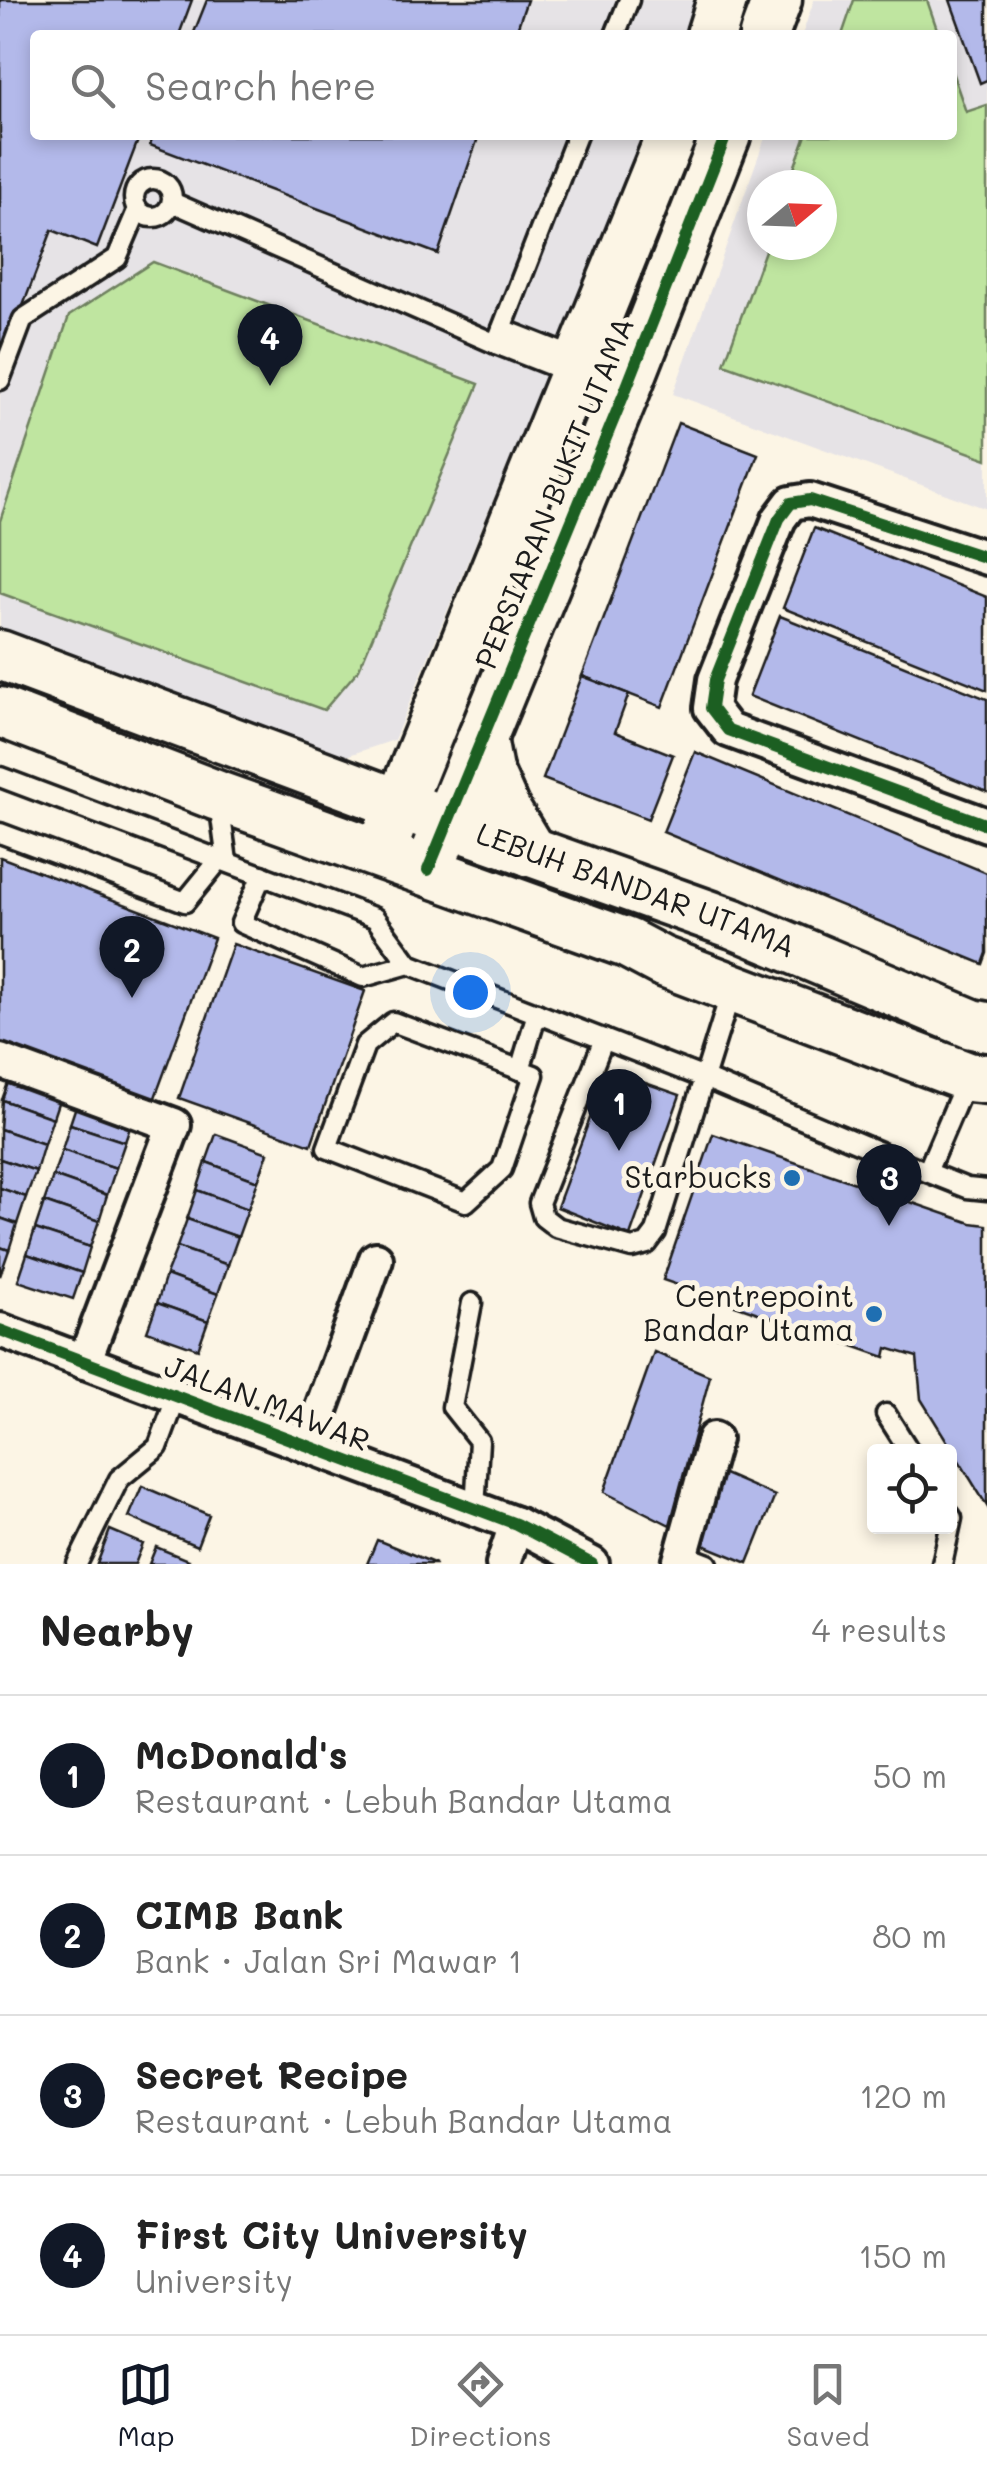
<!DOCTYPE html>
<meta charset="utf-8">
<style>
:root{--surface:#fff;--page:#f2f2f2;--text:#222;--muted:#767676;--line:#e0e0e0;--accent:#111827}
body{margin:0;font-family:Mali,sans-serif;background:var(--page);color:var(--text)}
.controls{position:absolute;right:30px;bottom:30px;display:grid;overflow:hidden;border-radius:10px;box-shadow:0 5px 15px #0003}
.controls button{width:90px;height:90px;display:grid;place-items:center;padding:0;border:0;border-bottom:2px solid var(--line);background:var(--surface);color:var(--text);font:50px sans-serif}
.compass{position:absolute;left:747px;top:170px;width:90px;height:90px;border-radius:50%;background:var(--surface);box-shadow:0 5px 15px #0003;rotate:71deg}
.you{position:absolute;left:470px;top:992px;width:35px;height:35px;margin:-25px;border:8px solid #fff;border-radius:50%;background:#1a73e8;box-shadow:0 0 0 15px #1a73e833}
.badge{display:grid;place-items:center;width:65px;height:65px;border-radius:50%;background:var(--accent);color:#fff;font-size:32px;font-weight:700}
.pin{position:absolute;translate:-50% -82px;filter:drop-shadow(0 2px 5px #0008)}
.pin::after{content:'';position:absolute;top:52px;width:35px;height:30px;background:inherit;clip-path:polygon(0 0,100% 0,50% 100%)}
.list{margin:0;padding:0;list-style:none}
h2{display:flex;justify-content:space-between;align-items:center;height:130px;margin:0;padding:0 40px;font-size:42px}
h2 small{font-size:32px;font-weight:400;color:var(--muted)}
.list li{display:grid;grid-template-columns:65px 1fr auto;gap:30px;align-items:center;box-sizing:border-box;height:160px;padding:0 40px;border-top:2px solid var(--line)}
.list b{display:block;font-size:38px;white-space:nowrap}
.list p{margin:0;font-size:32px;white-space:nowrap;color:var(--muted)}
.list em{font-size:32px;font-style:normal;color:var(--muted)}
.icon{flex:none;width:55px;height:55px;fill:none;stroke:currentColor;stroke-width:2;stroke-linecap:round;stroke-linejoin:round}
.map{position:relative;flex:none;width:987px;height:1564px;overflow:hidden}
.search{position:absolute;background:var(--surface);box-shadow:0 5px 15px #0003;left:30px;right:30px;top:30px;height:110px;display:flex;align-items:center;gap:25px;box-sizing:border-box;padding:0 35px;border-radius:10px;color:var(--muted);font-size:38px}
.sheet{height:770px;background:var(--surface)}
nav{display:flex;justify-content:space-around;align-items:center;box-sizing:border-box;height:140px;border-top:2px solid var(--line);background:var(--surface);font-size:28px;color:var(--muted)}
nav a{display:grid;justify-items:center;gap:5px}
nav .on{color:var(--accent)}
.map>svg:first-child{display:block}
.built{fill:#e6e3e6;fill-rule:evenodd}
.green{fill:#bfe5a0;stroke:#6e805e;stroke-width:2.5}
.building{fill:#b3b9ea;stroke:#1c1c1c;stroke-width:2.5}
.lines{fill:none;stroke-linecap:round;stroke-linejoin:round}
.lane-casing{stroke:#1c1c1c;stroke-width:25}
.street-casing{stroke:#1c1c1c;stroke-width:40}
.secondary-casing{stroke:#1c1c1c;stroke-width:55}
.lane{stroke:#fcf5e5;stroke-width:18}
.street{stroke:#fcf5e5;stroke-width:32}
.secondary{stroke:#fcf5e5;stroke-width:48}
.cycleway-casing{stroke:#fcf5e5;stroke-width:19}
.cycleway{stroke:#1b5e20;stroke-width:12}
.poi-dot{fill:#1f6fb2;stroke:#fcf5e5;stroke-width:4}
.labels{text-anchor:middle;stroke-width:10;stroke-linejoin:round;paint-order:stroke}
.street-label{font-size:30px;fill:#1c1c1c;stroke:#fcf5e5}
.poi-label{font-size:30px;fill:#1c1c1c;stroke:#fcf5e5;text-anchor:end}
</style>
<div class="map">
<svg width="987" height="1564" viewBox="0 0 987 1564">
<rect width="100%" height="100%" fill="#fcf5e5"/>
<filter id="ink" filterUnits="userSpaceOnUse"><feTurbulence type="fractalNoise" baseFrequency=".01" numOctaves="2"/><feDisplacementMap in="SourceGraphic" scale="20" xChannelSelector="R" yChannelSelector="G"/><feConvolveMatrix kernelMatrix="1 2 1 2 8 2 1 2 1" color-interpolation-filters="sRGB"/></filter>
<g filter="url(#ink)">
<!-- built -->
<g class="built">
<polygon points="0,0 700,0 685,35 35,35 35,135 644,135 394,740 337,759 0,637"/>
<path d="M814 0H987V509L673 394 766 135H952V35H802ZM762 185H822V245H762Z"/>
</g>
<!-- green -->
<g class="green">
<polygon points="854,0 927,0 939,35 842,35"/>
<polygon points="952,72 966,112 987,105 987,459 724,364 767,245 822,245 822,185 788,185 806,135 952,135"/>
<polygon points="153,262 479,384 359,669 324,710 0,593 0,521 69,316"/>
</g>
<!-- building -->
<g class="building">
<polygon points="0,0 192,0 179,35 35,35 35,135 140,135 97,248 52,230 0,366"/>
<polygon points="207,0 527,0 515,35 193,35"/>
<polygon points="950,0 987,0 987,80 980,83"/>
<polygon points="154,135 479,135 438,254 150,145"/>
<polygon points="678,423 758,454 662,707 582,676"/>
<polygon points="814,528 987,597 987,690 783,608"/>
<polygon points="780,616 987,699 987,792 749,696"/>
<polygon points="582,676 629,694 615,732 673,755 648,819 543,779"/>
<polygon points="695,752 987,873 987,953 983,964 663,832"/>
<polygon points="0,857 214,938 153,1103 0,1045"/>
<polygon points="233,944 365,991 311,1145 179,1098"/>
<polygon points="608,1070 680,1095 630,1236 557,1207"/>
<polygon points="11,1074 62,1091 53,1118 2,1100"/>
<polygon points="79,1097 134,1116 125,1142 70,1124"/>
<polygon points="2,1100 53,1118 44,1144 0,1129"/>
<polygon points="70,1124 125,1142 116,1168 62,1150"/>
<polygon points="0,1129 44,1144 36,1171 0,1159"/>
<polygon points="216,1134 268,1153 258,1181 206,1162"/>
<polygon points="713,1134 971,1223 987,1225 987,1506 921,1399 917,1357 887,1348 885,1357 663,1280"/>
<polygon points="62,1150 116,1168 107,1195 53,1176"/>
<polygon points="0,1159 36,1171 26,1197 0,1188"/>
<polygon points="206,1162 258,1181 248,1209 197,1190"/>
<polygon points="53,1176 107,1195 99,1221 44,1202"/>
<polygon points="0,1188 26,1197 17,1224 0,1218"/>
<polygon points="197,1190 248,1209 238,1237 187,1219"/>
<polygon points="44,1202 99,1221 90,1247 35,1229"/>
<polygon points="0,1218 17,1224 9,1250 0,1247"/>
<polygon points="187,1219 238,1237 228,1265 177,1247"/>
<polygon points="35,1229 90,1247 82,1273 27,1254"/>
<polygon points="0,1247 9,1250 0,1276"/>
<polygon points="177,1247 228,1265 218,1294 166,1275"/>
<polygon points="27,1254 82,1273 73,1299 18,1281"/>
<polygon points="166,1275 218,1294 208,1321 157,1303"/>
<polygon points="157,1303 208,1321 198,1349 147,1331"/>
<polygon points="654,1352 710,1376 670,1525 604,1492"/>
<polygon points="715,1470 775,1496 748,1563 694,1541"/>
<polygon points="142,1486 209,1515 197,1546 129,1517"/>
<polygon points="110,1530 143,1544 135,1564 97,1564"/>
<polygon points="377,1540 436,1564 367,1564"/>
<polygon points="156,1547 188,1560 187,1564 149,1564"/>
</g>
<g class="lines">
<!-- lane casing -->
<g class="lane-casing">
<g id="lane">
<polyline points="615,35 629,0"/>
<circle cx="153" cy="198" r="19"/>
<polyline points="172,202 496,344 624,394"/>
<polyline points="502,329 581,360"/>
<polyline points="496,344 577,135"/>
<polyline points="0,380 23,319 117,258 137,211"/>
<polyline points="0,777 375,918 409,964 704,1078 927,1172 967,1188 987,1190"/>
<polyline points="219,802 227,861"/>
<polyline points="0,833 185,902 220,859"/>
<polyline points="262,875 241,923 363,977 409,964"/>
<polygon points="393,1022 534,1075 502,1169 466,1202 327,1148 365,1045"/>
<polyline points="604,1039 539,1203 543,1217 556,1227 632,1248 647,1244 656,1232 731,992"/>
<polyline points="520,1070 537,1013"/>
<polyline points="927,1172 966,1081"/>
<polyline points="472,1303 452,1407 479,1441 475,1509"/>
<polyline points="886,1414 910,1452"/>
<polyline points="682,1554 708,1564"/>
<polyline points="77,1564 119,1479 158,1447 177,1396"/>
<polyline points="942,1564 952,1518 950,1515"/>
</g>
</g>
<!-- street casing -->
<g class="street-casing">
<g id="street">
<polyline points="987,558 810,500 791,503 779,519 715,680 711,708 728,730 987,825"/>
<polyline points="0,1061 174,1125 84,1362"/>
<polyline points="0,1330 516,1524 592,1564"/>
<polyline points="308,1446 376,1259"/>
<polyline points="503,1564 516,1524"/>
<polyline points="679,1564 714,1439"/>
</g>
</g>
<!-- secondary casing -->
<g class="secondary-casing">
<g id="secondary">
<polyline points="711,35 722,0"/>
<polyline points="764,35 777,0"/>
<path id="s1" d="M0 655 447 822 734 924 972 1024 987 1027"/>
<polyline points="0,712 218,796 627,943 661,961 968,1077 987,1079"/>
<polyline points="482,738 488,771 505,809 531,852"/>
<polyline points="389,831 671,135"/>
<polyline points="436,850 624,394 726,135"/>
</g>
</g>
<!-- lane -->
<use href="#lane" class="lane"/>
<!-- street -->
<use href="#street" class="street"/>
<!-- secondary -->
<use href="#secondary" class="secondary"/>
<!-- cycleway casing -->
<g class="cycleway-casing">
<g id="cycleway">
<polyline points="987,558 810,500 791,503 779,519 715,680 711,708 728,730 987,825"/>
<polyline points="428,870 624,394 726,135"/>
<polyline points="0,1330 516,1524 592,1564"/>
</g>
</g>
<!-- cycleway -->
<use href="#cycleway" class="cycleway"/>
</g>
</g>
<!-- markers -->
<g class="poi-dot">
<circle cx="792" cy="1178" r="10"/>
<circle cx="874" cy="1314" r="10"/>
</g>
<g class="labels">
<!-- street labels -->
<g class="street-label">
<text transform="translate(555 493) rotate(-68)" y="10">PERSIARAN BUKIT UTAMA</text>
<text dy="10" stroke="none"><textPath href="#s1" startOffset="678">LEBUH BANDAR UTAMA</textPath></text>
<text transform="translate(267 1404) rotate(21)" y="10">JALAN MAWAR</text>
</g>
<!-- poi labels -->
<g class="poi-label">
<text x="772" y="1188">Starbucks</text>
<text x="854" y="1307">Centrepoint<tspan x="854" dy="34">Bandar Utama</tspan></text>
</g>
</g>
</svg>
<div class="controls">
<button><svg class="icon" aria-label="locate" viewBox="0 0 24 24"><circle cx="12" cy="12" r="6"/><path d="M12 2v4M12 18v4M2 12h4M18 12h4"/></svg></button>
</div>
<svg class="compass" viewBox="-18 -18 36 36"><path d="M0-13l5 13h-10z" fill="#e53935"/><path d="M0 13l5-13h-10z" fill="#767676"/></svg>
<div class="you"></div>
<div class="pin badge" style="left:619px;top:1151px">1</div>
<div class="pin badge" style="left:132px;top:998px">2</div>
<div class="pin badge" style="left:889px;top:1226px">3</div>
<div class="pin badge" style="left:270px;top:386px">4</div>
<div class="search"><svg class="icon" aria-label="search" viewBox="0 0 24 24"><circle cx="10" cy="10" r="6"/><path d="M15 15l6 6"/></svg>Search here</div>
</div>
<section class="sheet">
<h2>Nearby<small>4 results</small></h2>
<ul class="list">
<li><span class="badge">1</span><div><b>McDonald's</b><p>Restaurant · Lebuh Bandar Utama</p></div><em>50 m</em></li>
<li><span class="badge">2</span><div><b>CIMB Bank</b><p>Bank · Jalan Sri Mawar 1</p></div><em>80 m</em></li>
<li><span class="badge">3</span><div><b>Secret Recipe</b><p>Restaurant · Lebuh Bandar Utama</p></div><em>120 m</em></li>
<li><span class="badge">4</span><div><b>First City University</b><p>University</p></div><em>150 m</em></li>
</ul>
</section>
<nav>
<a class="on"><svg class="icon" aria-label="map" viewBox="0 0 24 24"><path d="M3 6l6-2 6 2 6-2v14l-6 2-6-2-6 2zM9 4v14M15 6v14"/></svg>Map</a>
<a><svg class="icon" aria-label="directions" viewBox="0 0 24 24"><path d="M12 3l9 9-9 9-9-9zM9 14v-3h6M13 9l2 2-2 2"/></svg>Directions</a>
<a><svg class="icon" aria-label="saved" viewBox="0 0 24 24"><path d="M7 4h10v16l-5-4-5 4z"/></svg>Saved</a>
</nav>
